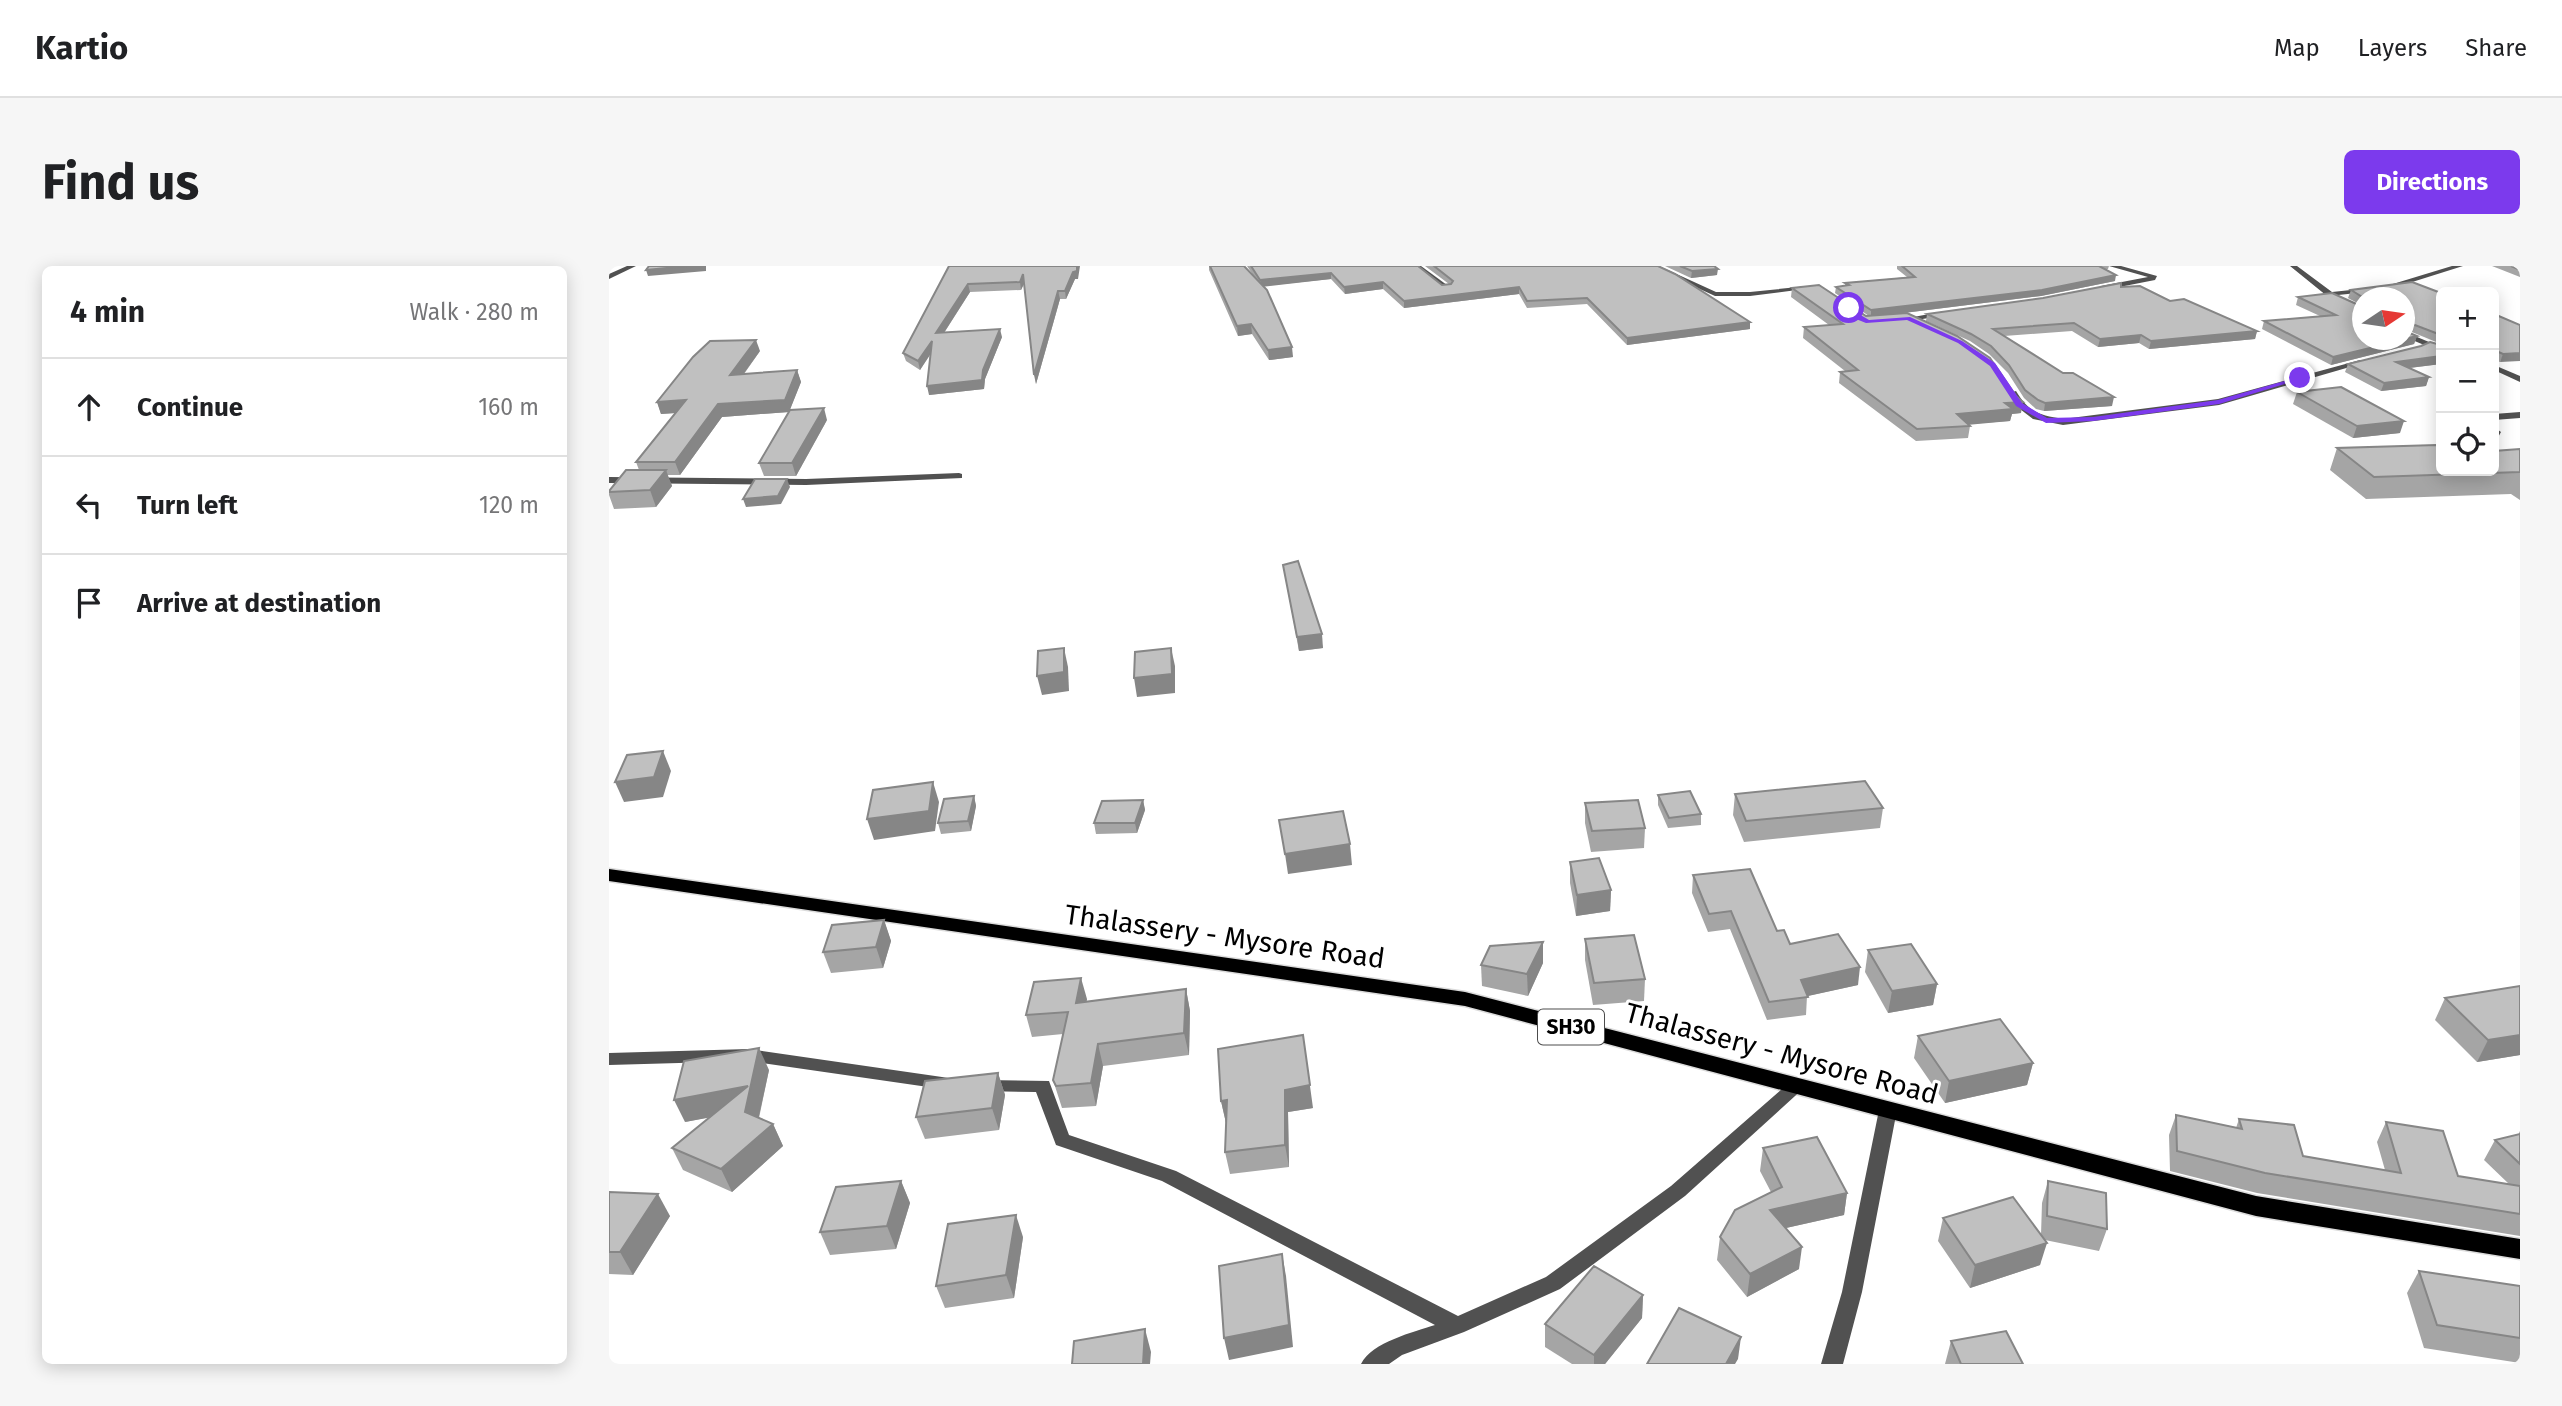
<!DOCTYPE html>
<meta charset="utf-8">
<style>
:root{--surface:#fff;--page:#f6f6f6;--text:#202124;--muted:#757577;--line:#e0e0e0;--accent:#7c3aed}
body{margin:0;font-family:"Fira Sans",sans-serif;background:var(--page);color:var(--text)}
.controls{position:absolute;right:21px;top:21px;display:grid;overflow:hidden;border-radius:10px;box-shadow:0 4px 18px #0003}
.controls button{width:63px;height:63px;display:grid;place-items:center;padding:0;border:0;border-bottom:2px solid var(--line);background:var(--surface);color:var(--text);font:35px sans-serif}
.compass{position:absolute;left:1743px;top:21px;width:63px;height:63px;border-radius:50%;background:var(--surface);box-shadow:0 4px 18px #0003;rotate:77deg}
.stop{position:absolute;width:21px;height:21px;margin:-16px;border:5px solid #7c3aed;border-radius:50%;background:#fff}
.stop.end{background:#7c3aed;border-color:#fff;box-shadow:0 2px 7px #0008}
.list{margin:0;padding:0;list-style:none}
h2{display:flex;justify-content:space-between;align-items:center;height:91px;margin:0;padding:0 28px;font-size:30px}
h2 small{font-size:23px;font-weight:400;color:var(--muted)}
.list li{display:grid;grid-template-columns:46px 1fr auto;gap:21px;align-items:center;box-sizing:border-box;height:98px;padding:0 28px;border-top:2px solid var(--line)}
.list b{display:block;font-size:26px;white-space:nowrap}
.list em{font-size:23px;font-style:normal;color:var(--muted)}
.icon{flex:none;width:38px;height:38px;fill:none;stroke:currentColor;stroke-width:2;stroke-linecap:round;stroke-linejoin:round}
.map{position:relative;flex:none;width:1911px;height:1098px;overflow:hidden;border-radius:10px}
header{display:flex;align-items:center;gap:42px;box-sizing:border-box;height:98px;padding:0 35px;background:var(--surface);border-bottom:2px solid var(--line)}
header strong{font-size:33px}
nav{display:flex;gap:38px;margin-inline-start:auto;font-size:24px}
.intro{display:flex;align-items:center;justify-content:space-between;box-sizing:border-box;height:168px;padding:0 42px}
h1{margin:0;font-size:49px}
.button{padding:18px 32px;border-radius:10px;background:var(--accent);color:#fff;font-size:24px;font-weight:700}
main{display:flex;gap:42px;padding:0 42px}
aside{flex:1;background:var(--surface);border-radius:10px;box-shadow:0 4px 18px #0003}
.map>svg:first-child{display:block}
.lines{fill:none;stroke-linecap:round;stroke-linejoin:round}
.primary-casing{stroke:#dbdbdb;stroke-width:3}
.minor{fill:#515151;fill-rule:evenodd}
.primary{fill:#000;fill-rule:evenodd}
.wall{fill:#a5a5a5}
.shaded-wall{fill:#868686}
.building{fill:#c0c0c0;stroke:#868686;stroke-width:2}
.route{fill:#7c3aed}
.labels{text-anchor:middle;stroke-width:6;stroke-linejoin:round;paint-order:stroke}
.shield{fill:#fff;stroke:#4c4c4c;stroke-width:2}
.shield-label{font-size:21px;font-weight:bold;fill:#000}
.near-street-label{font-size:28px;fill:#000;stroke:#fff}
</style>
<header>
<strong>Kartio</strong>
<nav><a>Map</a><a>Layers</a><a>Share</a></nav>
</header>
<div class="intro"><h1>Find us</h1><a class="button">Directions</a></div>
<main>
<aside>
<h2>4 min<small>Walk · 280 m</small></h2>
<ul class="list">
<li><svg class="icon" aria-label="ahead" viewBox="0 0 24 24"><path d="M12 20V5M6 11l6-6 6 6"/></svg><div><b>Continue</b></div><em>160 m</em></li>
<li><svg class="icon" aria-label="left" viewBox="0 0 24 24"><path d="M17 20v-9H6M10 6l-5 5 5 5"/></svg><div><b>Turn left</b></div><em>120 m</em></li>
<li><svg class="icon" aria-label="arrive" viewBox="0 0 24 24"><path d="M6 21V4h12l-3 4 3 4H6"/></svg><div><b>Arrive at destination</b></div></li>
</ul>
</aside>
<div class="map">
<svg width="1911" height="1098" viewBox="0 0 1911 1098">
<rect width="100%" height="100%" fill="#fff"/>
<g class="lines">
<!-- primary casing -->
<g class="primary-casing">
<polygon id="primary" points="0,603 856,726 1647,930 1911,973 1911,993 1647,950 856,740 0,615"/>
</g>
<!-- minor -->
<g class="minor">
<polygon points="18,0 27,0 0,13 0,8"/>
<polygon points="805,0 812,0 842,22 835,24"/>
<polygon points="1041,0 1050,0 1107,26 1141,26 1199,20 1203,22 1141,30 1106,30"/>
<polygon points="1500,0 1512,0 1548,10 1546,14 1495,24 1492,20 1539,11"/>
<polygon points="1681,0 1688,0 1723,26 1761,22 1758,26 1729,29 1754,43 1754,48 1718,30"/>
<polygon points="1843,0 1854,0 1781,23 1774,21"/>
<polygon points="1336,45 1340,47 1339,49 1307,54 1312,57 1308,59 1294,53"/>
<polygon points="1796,66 1832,81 1832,86 1796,71"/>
<path d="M1751 94 1758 96 1610 139 1454 159 1424 153 1407 140 1400 127 1407 125C1420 147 1431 149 1454 153L1609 133Z"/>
<polygon points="1885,99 1911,110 1911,116 1885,104"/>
<polygon points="1911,146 1911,152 1885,154 1885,148"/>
<polygon points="1885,161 1892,166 1888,173 1885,174"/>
<polygon points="350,207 353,208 353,212 197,219 0,217 0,211 197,213"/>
<polygon points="140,783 333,811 339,812 342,817 339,822 333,823 140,795 0,799 0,787"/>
<path d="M375 814 440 815 460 869 567 905 849 1050 937 1011 1062 920 1182 815 1188 814 1194 815 1197 820 1076 930 951 1023 855 1066 793 1089 780 1098H752C763 1076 805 1066 826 1059L553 915 447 879 427 826 369 825 366 820 369 815Z"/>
<polygon points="1279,837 1285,839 1288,844 1253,1026 1234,1098 1212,1098 1233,1026 1270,844 1273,839"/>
</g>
<!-- primary -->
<use href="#primary" class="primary"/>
</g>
<!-- wall -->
<g class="wall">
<polygon points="600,0 635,0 646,12 638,0 809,0 833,19 840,18 816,0 1049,0 1141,63 1018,79 978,38 918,42 910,28 795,42 774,23 736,28 722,13 654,20 684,91 660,94 643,68 629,70 600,4"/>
<polygon points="1056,0 1105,0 1108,9 1082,12"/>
<polygon points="1288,0 1500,0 1499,3 1496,3 1506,15 1432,30 1287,48 1412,147 1403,148 1401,155 1359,158 1361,160 1359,172 1307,175 1230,117 1231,106 1236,105 1194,72 1195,61 1220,59 1182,31 1183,22 1257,50 1260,50 1226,27 1227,21 1236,20 1236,17 1298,11 1288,3"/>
<polygon points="1883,0 1911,0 1911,11"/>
<polygon points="339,2 469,13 466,13 457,33 451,33 427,118 415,17 412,24 361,26 335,67 393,71 376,113 375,123 320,129 321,88 311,104 297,95 294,87"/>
<polygon points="1512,21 1561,35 1648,65 1646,73 1540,83 1530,77 1489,81 1463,65 1395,70 1503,140 1435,145 1427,143 1415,132 1399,107 1380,88 1361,75 1317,55 1318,48"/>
<polygon points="1742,24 1832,27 1832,78 1798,64 1798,66 1808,70 1805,78 1722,99 1653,63 1655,55 1711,50 1687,39 1689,31 1723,27 1754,74 1796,32 1754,32 1754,40 1739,32"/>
<polygon points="1885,48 1911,59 1891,96 1885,94"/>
<polygon points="151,85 135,108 188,104 192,116 180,146 113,151 71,209 58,209 63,220 47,241 5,243 0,229 0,225 30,204 27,196 66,147 52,148 48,136"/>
<polygon points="1739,98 1832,98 1800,102 1820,111 1817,120 1772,125 1736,106"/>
<polygon points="1688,126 1791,167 1744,172 1684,138"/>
<polygon points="218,154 187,210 155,210 150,197"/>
<polygon points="1728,182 1832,205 1911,183 1911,234 1902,228 1757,233 1721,204"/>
<polygon points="674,299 714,382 690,385"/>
<polygon points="1126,528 1274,542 1271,562 1135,576 1124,549"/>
<polygon points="1049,529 1092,548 1092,559 1059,562 1049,539"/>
<polygon points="365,530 367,540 362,565 332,568 329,557"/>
<polygon points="534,534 536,544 528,567 487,568 485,557"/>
<polygon points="976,537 1036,562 1035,582 982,586 976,557"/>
<polygon points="961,596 1002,624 1001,645 967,650 961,617"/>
<polygon points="1084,609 1168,665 1181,678 1249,719 1198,730 1197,749 1158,754 1121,663 1099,666 1083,627"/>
<polygon points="275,654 282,675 274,702 222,707 214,686"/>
<polygon points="976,673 1036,713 1035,735 984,739 976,694"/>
<polygon points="1259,684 1328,718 1324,739 1279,747 1256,706"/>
<polygon points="934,697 919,730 873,720 872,699"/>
<polygon points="1911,720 1911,789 1868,796 1826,754 1836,732"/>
<polygon points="577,723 581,745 580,789 494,800 487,840 453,842 444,814 454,768 423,771 417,749 478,733 477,736"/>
<polygon points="1309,770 1424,797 1418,819 1336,837 1305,792"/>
<polygon points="160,804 150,852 164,858 174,880 123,926 74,904 63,882 101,851 76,856"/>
<polygon points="389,807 396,829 390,864 316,873 307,851"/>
<polygon points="612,835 704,842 679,846 680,901 621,908 616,886 617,857"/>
<polygon points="1567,849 1627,862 1630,853 1694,890 1776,904 1768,876 1777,856 1849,910 1900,918 1875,894 1886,874 1910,868 1910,867 1911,865 1911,970 1648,927 1561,905 1560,869"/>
<polygon points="1154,882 1238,927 1235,949 1177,962 1190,1003 1138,1031 1108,994 1111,971 1162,926 1151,905"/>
<polygon points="292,915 301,937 287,983 221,989 211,966"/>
<polygon points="1439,915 1498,963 1490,985 1436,974 1431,999 1361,1022 1329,975 1334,952 1432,969 1433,937"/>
<polygon points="0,926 61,950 24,1009 0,1008"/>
<polygon points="414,971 405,1032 336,1042 327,1020"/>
<polygon points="1810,1005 1911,1020 1911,1097 1815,1082 1798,1027"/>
<polygon points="1034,1029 1033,1052 996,1098 963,1098 936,1081 936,1058"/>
<polygon points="1342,1075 1414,1098 1336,1098"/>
</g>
<!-- shaded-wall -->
<g class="shaded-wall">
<polygon points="78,0 97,0 97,5 39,10 37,4"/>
<polygon points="468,0 471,0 469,13 466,13 457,33 456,25 464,6"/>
<polygon points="1109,3 1108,9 1082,12 1083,5"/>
<polygon points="722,7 722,13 652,21 651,14"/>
<polygon points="414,8 416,16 412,24 411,16"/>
<polygon points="1507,9 1506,15 1432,30 1262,51 1262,44"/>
<polygon points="774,16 774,23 736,28 735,21"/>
<polygon points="359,18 361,26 329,76 327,67"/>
<polygon points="910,21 910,28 795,42 795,35"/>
<polygon points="449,25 451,33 427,118 425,109"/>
<polygon points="1141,56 1141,63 1018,79 1018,72"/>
<polygon points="642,58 643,68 629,70 628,60"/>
<polygon points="391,63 393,71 376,113 375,123 320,129 318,120 374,104"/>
<polygon points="1648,65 1646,73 1540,83 1542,75"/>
<polygon points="1532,69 1530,77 1489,81 1491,73"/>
<polygon points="1808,70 1805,78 1722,99 1724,91"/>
<polygon points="147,74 151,85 125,121 121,109"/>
<polygon points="323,75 325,83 311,104 309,95"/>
<polygon points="683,81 684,91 660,94 659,84"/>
<polygon points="1911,87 1911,95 1891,96 1894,88"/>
<polygon points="1832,90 1832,98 1784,104 1787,96"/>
<polygon points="188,104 192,116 180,146 113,151 71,209 66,196 109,138"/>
<polygon points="1820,111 1817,120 1772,125 1775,117"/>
<polygon points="1505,131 1503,140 1435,145 1436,137"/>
<polygon points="77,134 81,146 52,148 48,136"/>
<polygon points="1414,136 1412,147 1403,148 1401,155 1347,160 1348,148 1396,137"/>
<polygon points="215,142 218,154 187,210 183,197"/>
<polygon points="1795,155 1791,167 1744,172 1748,160"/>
<polygon points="57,204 63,220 47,241 41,224"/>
<polygon points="178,213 181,221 172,238 137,241 134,233"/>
<polygon points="713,368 714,382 690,385 688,371"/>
<polygon points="455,382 459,401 460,425 433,429 428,410"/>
<polygon points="562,382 566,400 566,427 528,431 525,412"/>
<polygon points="54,485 62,505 54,531 15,536 6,516"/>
<polygon points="324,516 330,536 326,565 265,574 258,553"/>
<polygon points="365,530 367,540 362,565 359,555"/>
<polygon points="534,534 536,544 528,567 526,557"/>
<polygon points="741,578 743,599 679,608 676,588"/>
<polygon points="1002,624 1001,645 967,650 968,629"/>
<polygon points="275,654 282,675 274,702 267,681"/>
<polygon points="934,676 934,697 919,730 918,708"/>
<polygon points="1251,701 1249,719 1190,732 1192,714"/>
<polygon points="472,712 478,733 473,759 467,737"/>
<polygon points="1328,718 1324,739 1279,747 1283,725"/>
<polygon points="577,723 581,745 580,789 575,767"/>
<polygon points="694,769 704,842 679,846 680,901 676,879 676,824"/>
<polygon points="1911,769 1911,789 1868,796 1879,774"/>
<polygon points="489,778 494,800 487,840 482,817"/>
<polygon points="150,782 160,804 146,868 136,846 136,845 76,856 65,834"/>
<polygon points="1424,797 1418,819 1336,837 1340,815"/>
<polygon points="389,807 396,829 390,864 383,842"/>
<polygon points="618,834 622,856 617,857 612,835"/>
<polygon points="164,858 174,880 123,926 112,903"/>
<polygon points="292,915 301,937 287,983 278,960"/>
<polygon points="1238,927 1235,949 1159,966 1161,944"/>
<polygon points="49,928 61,950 24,1009 11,986"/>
<polygon points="407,949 414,971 405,1032 397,1009"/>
<polygon points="1438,977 1431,999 1361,1022 1366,999"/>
<polygon points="1193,981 1190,1003 1138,1031 1141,1008"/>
<polygon points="673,988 677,1010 684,1081 620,1094 615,1072"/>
<polygon points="1034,1029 1033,1052 996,1098 985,1098 985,1089"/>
<polygon points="536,1063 542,1086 541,1098 534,1098"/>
<polygon points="1132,1071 1129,1093 1126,1098 1117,1098"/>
</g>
<!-- building -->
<g class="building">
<polygon points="40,0 78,0 37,4"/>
<polygon points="340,0 468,0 468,5 464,6 456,25 449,25 425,109 414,8 411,16 359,18 327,67 391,63 374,104 373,114 318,120 323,75 309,95 294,87"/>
<polygon points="601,0 635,0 658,24 683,81 659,84 642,58 628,60"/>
<polygon points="642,0 809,0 833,19 842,18 844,15 825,0 1049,0 1066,8 1141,56 1018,72 978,32 918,35 910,21 795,35 774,16 735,21 722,7 651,14"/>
<polygon points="1071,0 1105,0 1109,3 1083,5"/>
<polygon points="1293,0 1490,0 1507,9 1433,24 1262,44 1227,21 1240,19 1236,17 1306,11"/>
<polygon points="1902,0 1911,0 1911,4"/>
<polygon points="1803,16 1832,27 1832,69 1798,56 1798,66 1808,70 1796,73 1796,32 1755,32 1742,24"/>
<polygon points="1512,17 1512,21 1531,20 1561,35 1575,33 1648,65 1542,75 1532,69 1491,73 1465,57 1384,63 1454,107 1464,107 1505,131 1436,137 1429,134 1416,124 1400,99 1382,80 1362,68 1318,48 1434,32"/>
<polygon points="1210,19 1257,50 1298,47 1348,70 1381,92 1407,130 1414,136 1396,137 1404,143 1348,148 1361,160 1308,163 1231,106 1249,104 1195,61 1234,58 1183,22"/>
<polygon points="1723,27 1754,41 1754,74 1794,74 1724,91 1655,55 1727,49 1689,31"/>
<polygon points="1885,48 1911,59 1911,87 1894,88 1885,84"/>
<polygon points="147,74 121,109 188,104 176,134 109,138 66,196 27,196 77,134 48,136 84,91 101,75"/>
<polygon points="1821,76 1832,79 1832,90 1787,96 1820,111 1775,117 1739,98 1812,80"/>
<polygon points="1732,121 1795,155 1748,160 1688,126"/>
<polygon points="215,142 183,197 150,197 181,144"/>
<polygon points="1828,179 1832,182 1832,205 1885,205 1885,185 1911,183 1911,206 1765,211 1728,182"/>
<polygon points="17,204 57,204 41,224 0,226 0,225"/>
<polygon points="146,213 178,213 169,230 134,233"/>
<polygon points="689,295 713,368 688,371 674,299"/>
<polygon points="455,382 455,406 428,410 429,385"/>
<polygon points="562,382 563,408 525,412 526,386"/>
<polygon points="54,485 45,511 6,516 18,489"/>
<polygon points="1256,515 1274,542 1137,555 1126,528"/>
<polygon points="324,516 320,545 258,553 264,524"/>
<polygon points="1081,525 1092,548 1060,552 1049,529"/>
<polygon points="365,530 359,555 329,557 335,533"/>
<polygon points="534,534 526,557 485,557 493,535"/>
<polygon points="1029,534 1036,562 983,565 976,537"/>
<polygon points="734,545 741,578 676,588 670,554"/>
<polygon points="990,592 1002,624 968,629 961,596"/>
<polygon points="1141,603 1168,665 1175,664 1181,678 1229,668 1251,701 1192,714 1199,731 1160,736 1122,645 1100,648 1084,609"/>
<polygon points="275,654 267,681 214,686 223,659"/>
<polygon points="1025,669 1036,713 985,717 976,673"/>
<polygon points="934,676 918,708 872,699 881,680"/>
<polygon points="1302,678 1328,718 1283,725 1259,684"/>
<polygon points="472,712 467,737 577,723 575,767 489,778 482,817 447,820 444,814 459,746 417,749 425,716"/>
<polygon points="1911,720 1911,769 1879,774 1836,732"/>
<polygon points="1391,753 1424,797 1340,815 1309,770"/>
<polygon points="694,769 701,819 676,824 676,879 616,886 618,834 612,835 609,783"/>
<polygon points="150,782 136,846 164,858 112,903 63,882 139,820 65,834 75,795"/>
<polygon points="389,807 383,842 307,851 316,815"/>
<polygon points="1567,849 1633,863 1630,853 1685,859 1694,890 1792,907 1777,856 1834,865 1849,910 1911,920 1911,948 1656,907 1568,885"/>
<polygon points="1911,868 1911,898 1886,874"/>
<polygon points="1208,871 1238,927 1161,944 1193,981 1141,1008 1111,971 1126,944 1173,921 1154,882"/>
<polygon points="292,915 278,960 211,966 227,921"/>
<polygon points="1439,915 1497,927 1498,963 1438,950"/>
<polygon points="0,926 49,928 11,986 0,986"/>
<polygon points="1404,931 1438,977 1366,999 1334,952"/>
<polygon points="407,949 397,1009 327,1020 339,958"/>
<polygon points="673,988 680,1059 615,1072 610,1000"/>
<polygon points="985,1000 1034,1029 985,1089 936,1058"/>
<polygon points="1810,1005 1911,1020 1911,1072 1828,1059"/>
<polygon points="1070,1042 1132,1071 1117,1098 1038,1098"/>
<polygon points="536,1063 534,1098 463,1098 465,1075"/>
<polygon points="1397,1065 1414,1098 1352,1098 1342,1075"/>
</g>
<!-- route -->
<polygon class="route" points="1238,41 1260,54 1301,51 1353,75 1386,97 1413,137 1438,152 1484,151 1609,134 1689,111 1695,112 1610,138 1484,155 1437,157 1407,140 1381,100 1349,77 1298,54 1257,57 1247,53"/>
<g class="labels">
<!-- shield labels -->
<rect class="shield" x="929" y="743.5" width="66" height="35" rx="5"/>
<g class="shield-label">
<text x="962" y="768">SH30</text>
</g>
<!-- near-street labels -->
<g class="near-street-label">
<text transform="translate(616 670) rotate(8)" y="10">Thalassery - Mysore Road</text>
<text transform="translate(1173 787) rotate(15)" y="10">Thalassery - Mysore Road</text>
</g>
</g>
</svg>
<div class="controls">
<button>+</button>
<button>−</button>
<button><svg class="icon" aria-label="locate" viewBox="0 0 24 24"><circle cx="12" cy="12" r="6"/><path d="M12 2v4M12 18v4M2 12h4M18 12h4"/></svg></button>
</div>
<svg class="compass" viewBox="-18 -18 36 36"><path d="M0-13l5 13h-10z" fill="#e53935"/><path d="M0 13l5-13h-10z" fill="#757577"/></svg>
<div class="stop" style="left:1240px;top:42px"></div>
<div class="stop end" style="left:1691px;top:112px"></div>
</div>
</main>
